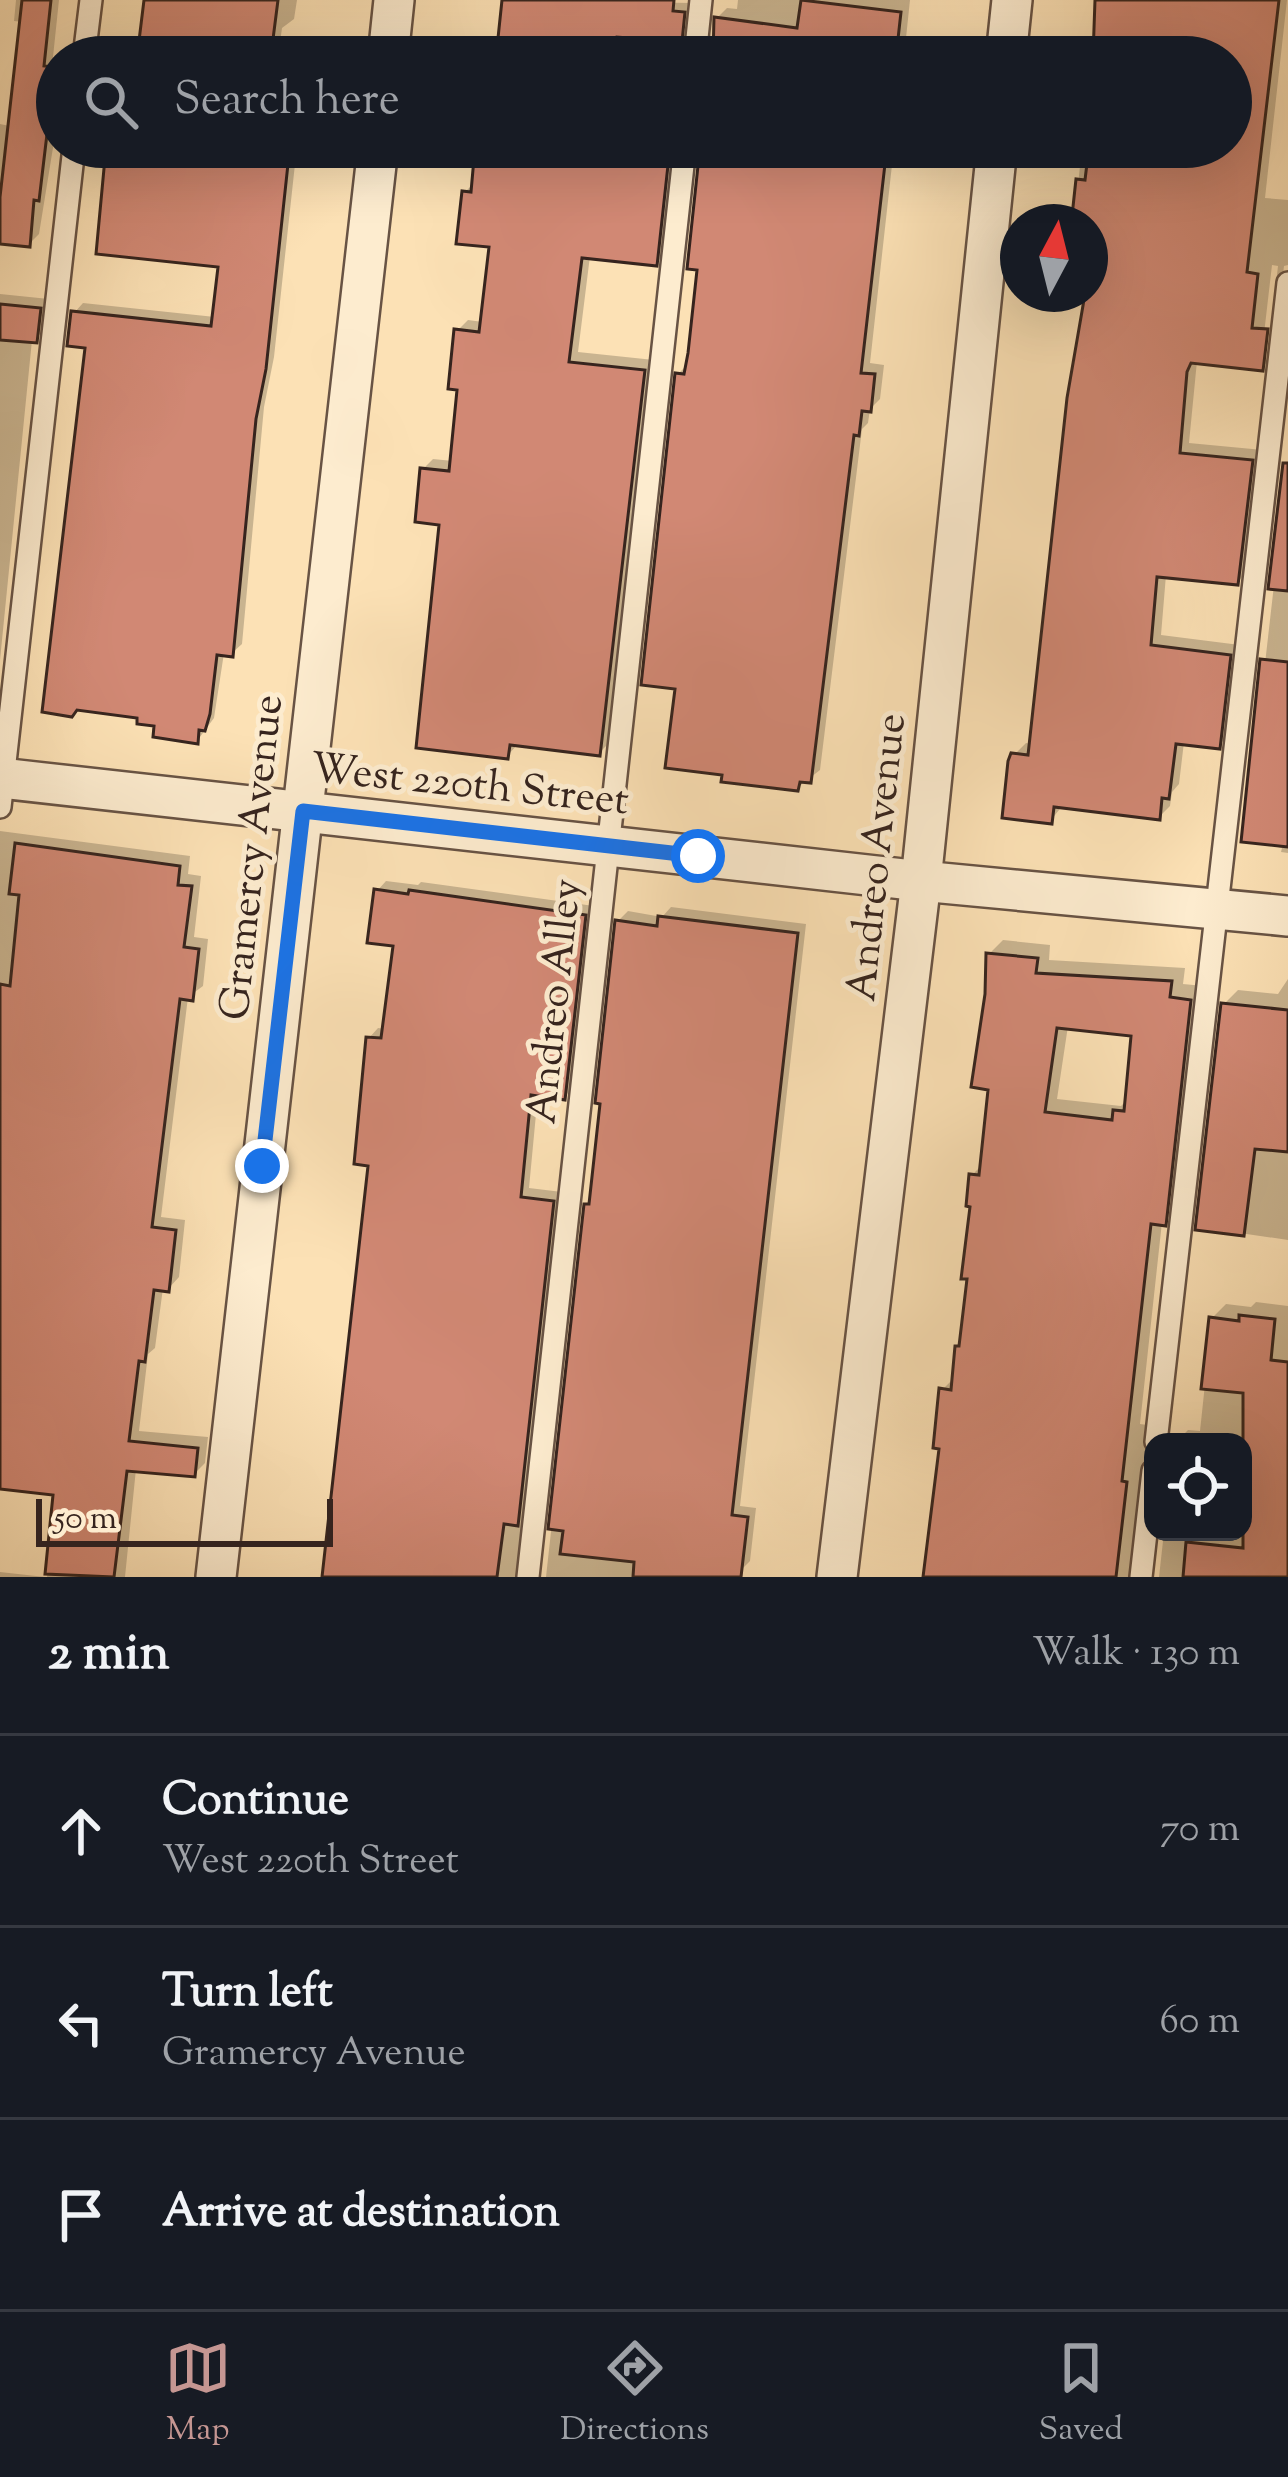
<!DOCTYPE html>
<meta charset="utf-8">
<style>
:root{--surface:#171b24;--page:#242831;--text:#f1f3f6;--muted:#9ea1a6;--line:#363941;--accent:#c59692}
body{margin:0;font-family:"Sorts Mill Goudy",serif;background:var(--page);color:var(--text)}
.controls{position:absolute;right:36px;bottom:36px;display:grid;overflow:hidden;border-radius:24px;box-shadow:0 12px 48px #0002}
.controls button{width:108px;height:108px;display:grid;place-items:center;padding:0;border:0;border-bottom:3px solid var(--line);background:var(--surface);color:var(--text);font:60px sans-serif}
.compass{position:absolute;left:1000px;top:204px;width:108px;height:108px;border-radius:50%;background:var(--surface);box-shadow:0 12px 48px #0002;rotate:7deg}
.scale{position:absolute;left:36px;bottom:30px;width:297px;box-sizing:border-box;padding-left:12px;border:6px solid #36241e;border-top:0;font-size:33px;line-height:42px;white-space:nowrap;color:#36241e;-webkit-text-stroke:9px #fdeccf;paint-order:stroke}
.stop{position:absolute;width:36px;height:36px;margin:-27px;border:9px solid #1a73e8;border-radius:50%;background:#fff}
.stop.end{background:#1a73e8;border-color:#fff;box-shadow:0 3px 12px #0008}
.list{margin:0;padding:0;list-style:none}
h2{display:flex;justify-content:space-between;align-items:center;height:156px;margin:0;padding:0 48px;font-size:51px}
h2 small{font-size:39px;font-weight:400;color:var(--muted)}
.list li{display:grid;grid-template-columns:78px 1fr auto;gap:36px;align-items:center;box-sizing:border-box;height:192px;padding:0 48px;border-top:3px solid var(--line)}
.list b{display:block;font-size:45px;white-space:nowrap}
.list p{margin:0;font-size:39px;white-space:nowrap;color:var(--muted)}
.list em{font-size:39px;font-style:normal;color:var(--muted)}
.icon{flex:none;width:66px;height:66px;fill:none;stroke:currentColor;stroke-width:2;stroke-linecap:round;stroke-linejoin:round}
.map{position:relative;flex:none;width:1288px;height:1577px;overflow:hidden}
.search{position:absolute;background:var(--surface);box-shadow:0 12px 48px #0002;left:36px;right:36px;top:36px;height:132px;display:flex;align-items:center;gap:30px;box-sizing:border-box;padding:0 42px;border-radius:66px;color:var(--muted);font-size:45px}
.sheet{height:732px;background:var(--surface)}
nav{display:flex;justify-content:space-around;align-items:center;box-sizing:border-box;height:168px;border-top:3px solid var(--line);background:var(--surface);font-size:33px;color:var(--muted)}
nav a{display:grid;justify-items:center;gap:6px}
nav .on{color:var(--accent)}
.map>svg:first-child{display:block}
.shadow{fill:#0003;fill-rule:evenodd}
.building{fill:#d18874;stroke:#36241e;stroke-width:3;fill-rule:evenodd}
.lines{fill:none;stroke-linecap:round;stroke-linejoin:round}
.service-casing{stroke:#685344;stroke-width:26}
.minor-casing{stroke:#685344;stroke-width:44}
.service{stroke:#fdeccf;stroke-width:21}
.minor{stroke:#fdeccf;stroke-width:39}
.route{stroke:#1a73e8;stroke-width:15}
.labels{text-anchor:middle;stroke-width:10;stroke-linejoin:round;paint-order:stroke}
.street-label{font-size:42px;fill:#36241e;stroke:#fdeccf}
</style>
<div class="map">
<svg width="1288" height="1577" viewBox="0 0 1288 1577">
<rect width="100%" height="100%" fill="#fce1b5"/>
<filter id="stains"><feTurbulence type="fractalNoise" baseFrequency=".00167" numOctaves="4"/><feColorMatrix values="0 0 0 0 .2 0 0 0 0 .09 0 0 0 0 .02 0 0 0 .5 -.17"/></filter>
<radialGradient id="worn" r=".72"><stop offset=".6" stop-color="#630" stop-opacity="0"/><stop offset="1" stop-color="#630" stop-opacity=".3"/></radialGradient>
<!-- shadow -->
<g class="shadow">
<polygon points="16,0 59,0 53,57 57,57 57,123 39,234 29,244 0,241 0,124 10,126 23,22 14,21"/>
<polygon points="146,0 297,0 294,19 282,28 278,57 139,57"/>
<polygon points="504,0 693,3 697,57 497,57"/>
<polygon points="738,0 910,0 904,57 712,57 717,18 727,8 737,9"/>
<path d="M1099 0H1287L1265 198 1288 200V265L1284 266 1273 356 1262 368 1197 361 1189 443 1263 450 1249 571 1237 582 1166 575 1161 635 1240 645 1230 734 1219 745 1184 742 1179 784 1172 792 1170 806 1159 817 1063 805 1051 820 1014 755 1026 743 1032 744 1083 294H1090V222H1082L1083 214 1075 213 1082 147H1231V57H1095ZM1272 265 1278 266 1267 360H1261Z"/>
<polygon points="110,147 280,147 279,154 296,155 274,357 264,407 242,644 232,653 224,653 214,718 197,741 88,345 74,313 83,303 215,317 221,265"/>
<polygon points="478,147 678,147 666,253 656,263 590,256 578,352 654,360 609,743 599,753 517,745 507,756 442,522 423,469 433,459 453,461 460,387 457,331 468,320 483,322 492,245 465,192 475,182"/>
<polygon points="703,147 894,147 870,363 884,365 880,399 870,409 868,423 862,429 820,770 797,788 678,686 678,374 689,363 701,268"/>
<polygon points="0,294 49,299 46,330 32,340 0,660"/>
<polygon points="1288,462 1288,853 1281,852 1282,848 1245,839"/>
<polygon points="0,831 190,856 188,874 201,876 194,937 208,939 203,986 188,997 161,1217 185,1220 179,1277 168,1289 163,1288 155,1348 148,1354 139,1431 208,1437 205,1463 194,1474 136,1469 125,1577 47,1577 56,1492 0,1486"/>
<polygon points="386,881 418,885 421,882 594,906 574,1087 564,1097 538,1093 529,1188 562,1192 526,1577 325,1577 372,1163 369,1038 378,1028 385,1029 396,944 377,891"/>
<polygon points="671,907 806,924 740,1506 756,1508 750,1561 743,1568 742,1577 546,1577 587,1205 592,1200 618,921 628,911 662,917"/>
<path d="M1003 940 1050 945 1049 960 1185 968 1183 984 1204 986 1179 1209 1162 1222 1140 1424 1155 1426 1139 1559 1151 1577H926L942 1446V1390L955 1377 962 1343 972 1175 983 1164 991 1087 989 954ZM1068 1026 1134 1033 1128 1099 1121 1106 1057 1099Z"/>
<polygon points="1288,979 1288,1240 1199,1227 1224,1004 1238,990 1278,994"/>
<polygon points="1256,1302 1288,1306 1288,1577 1159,1577 1164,1532 1243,1532 1243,1442 1176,1442 1188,1430 1200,1431 1212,1318 1226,1304 1251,1307"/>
<polygon points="0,1572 45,1577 0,1577"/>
</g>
<!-- building -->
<g class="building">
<polygon points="22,0 51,0 44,66 55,67 39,201 34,200 30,247 0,244 0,197"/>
<polygon points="144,0 278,0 272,47 267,46 267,51 184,42 182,57 137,57"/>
<polygon points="502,0 674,0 673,11 685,12 682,42 617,37 614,57 496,57"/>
<polygon points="801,0 901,12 896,57 713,57 714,17 797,28"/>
<polygon points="1095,0 1279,0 1247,272 1258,274 1252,328 1268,329 1263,371 1191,363 1187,372 1180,453 1253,460 1238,585 1157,577 1151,645 1231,655 1220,749 1176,744 1169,799 1162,798 1160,820 1054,807 1052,824 1002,818 1008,761 1011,753 1028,755 1067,398 1085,294 1090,294 1090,222 1079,222 1080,216 1072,216 1076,179 1085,180 1089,147 1231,147 1231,57 1093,57"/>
<polygon points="106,147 272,147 271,163 288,164 266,369 256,419 233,657 217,655 210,714 205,731 199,730 198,744 153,737 154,726 137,724 137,718 77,710 72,717 42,712 85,348 67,346 71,311 211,326 218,267 96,254"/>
<polygon points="475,147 670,147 657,266 582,258 569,362 645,370 600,756 510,745 508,759 416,748 439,525 415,522 420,468 449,471 457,390 448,389 454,329 479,332 489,247 456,244 462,191 471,192"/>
<polygon points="700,147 762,147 761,155 885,164 861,373 875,374 871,412 862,411 859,436 854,435 811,783 800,782 798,791 721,782 722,775 665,768 675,689 641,685 675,373 684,374 688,353 697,270 687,269"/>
<polygon points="0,304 41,308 37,343 0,340"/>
<polygon points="1283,463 1288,463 1288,591 1268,589"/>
<polygon points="1260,659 1288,662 1288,847 1241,842"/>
<polygon points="15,843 180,866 178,885 192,886 184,947 199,949 193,1001 180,999 152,1227 176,1230 169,1292 154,1290 145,1362 139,1361 129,1441 198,1448 195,1477 127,1471 114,1577 45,1574 53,1495 0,1489 0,984 10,986 19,895 9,894"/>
<polygon points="374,889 408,894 409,890 586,915 565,1100 531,1095 521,1197 554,1201 518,1526 504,1524 497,1577 322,1577 368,1166 354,1164 366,1037 381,1038 393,946 367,943"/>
<polygon points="658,916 798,933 732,1515 748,1517 741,1577 633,1577 634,1562 560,1554 563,1531 548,1529 584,1204 589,1204 600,1104 595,1103 615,920 657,926"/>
<path d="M986 953 1038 958 1036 973 1172 981 1170 997 1191 1000 1166 1226 1151 1224 1122 1481 1127 1482 1116 1577H923L939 1449 933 1448 939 1388 951 1390 955 1346H959L967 1279H961L970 1207 966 1206 969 1174 979 1175 988 1090 971 1087 985 994ZM1057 1028 1131 1036 1124 1111 1113 1110 1112 1120 1045 1112Z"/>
<polygon points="1221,1003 1288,1010 1288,1152 1255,1149 1244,1236 1195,1230"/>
<polygon points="1239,1315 1275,1319 1271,1360 1288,1362 1288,1577 1183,1577 1186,1542 1243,1548 1243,1393 1201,1389 1209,1317 1239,1321"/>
</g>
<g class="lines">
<!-- service casing -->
<g class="service-casing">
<g id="service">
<polyline points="84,57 91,0"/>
<polyline points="695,57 701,0"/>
<polyline points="0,807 74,147"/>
<polyline points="1156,1442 1288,283"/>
<polyline points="528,1577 685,147"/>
<polyline points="1141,1577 1153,1471"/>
</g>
</g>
<!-- minor casing -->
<g class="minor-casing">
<g id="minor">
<polyline points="388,57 394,0"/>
<polyline points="1006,57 1012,0"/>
<polyline points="0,778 921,881 1288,916"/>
<polyline points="216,1577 378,147"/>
<polyline points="837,1577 921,881 997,147"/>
</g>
</g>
<!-- service -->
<use href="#service" class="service"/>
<!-- minor -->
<use href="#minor" class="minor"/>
</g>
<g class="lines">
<!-- route -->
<polyline class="route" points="262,1166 303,811 698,856"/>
</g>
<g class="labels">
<!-- street labels -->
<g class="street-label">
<text transform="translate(470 782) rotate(6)" y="15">West 220th Street</text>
<text transform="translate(249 857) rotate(-84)" y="15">Gramercy Avenue</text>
<text transform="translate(874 857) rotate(-84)" y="15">Andreo Avenue</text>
<text transform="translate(552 1001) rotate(-84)" y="15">Andreo Alley</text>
</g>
</g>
<rect width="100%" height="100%" filter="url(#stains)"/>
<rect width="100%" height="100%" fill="url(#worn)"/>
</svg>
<div class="controls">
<button><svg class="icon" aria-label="locate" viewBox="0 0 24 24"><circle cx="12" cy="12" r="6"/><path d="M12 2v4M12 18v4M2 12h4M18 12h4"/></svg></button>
</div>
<svg class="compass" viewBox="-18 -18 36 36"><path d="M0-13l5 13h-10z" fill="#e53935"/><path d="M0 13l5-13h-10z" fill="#9ea1a6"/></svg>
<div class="scale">50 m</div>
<div class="stop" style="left:698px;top:856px"></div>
<div class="stop end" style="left:262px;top:1166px"></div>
<div class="search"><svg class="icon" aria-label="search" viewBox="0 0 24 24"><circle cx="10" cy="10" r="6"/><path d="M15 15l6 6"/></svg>Search here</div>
</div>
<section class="sheet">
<h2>2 min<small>Walk · 130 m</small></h2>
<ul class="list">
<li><svg class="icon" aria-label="ahead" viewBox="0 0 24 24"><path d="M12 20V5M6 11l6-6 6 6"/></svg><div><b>Continue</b><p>West 220th Street</p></div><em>70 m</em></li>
<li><svg class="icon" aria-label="left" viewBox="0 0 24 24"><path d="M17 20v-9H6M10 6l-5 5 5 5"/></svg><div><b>Turn left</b><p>Gramercy Avenue</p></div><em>60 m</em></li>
<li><svg class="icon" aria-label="arrive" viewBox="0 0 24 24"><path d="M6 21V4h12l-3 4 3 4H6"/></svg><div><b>Arrive at destination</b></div></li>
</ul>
</section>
<nav>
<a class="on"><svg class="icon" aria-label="map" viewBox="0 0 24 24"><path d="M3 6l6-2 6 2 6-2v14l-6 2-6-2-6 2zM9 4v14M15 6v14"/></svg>Map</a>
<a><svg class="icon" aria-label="directions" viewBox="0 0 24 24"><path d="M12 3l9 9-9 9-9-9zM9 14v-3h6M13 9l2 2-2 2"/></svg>Directions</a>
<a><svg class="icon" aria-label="saved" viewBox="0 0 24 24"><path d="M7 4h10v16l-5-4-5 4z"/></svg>Saved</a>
</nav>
